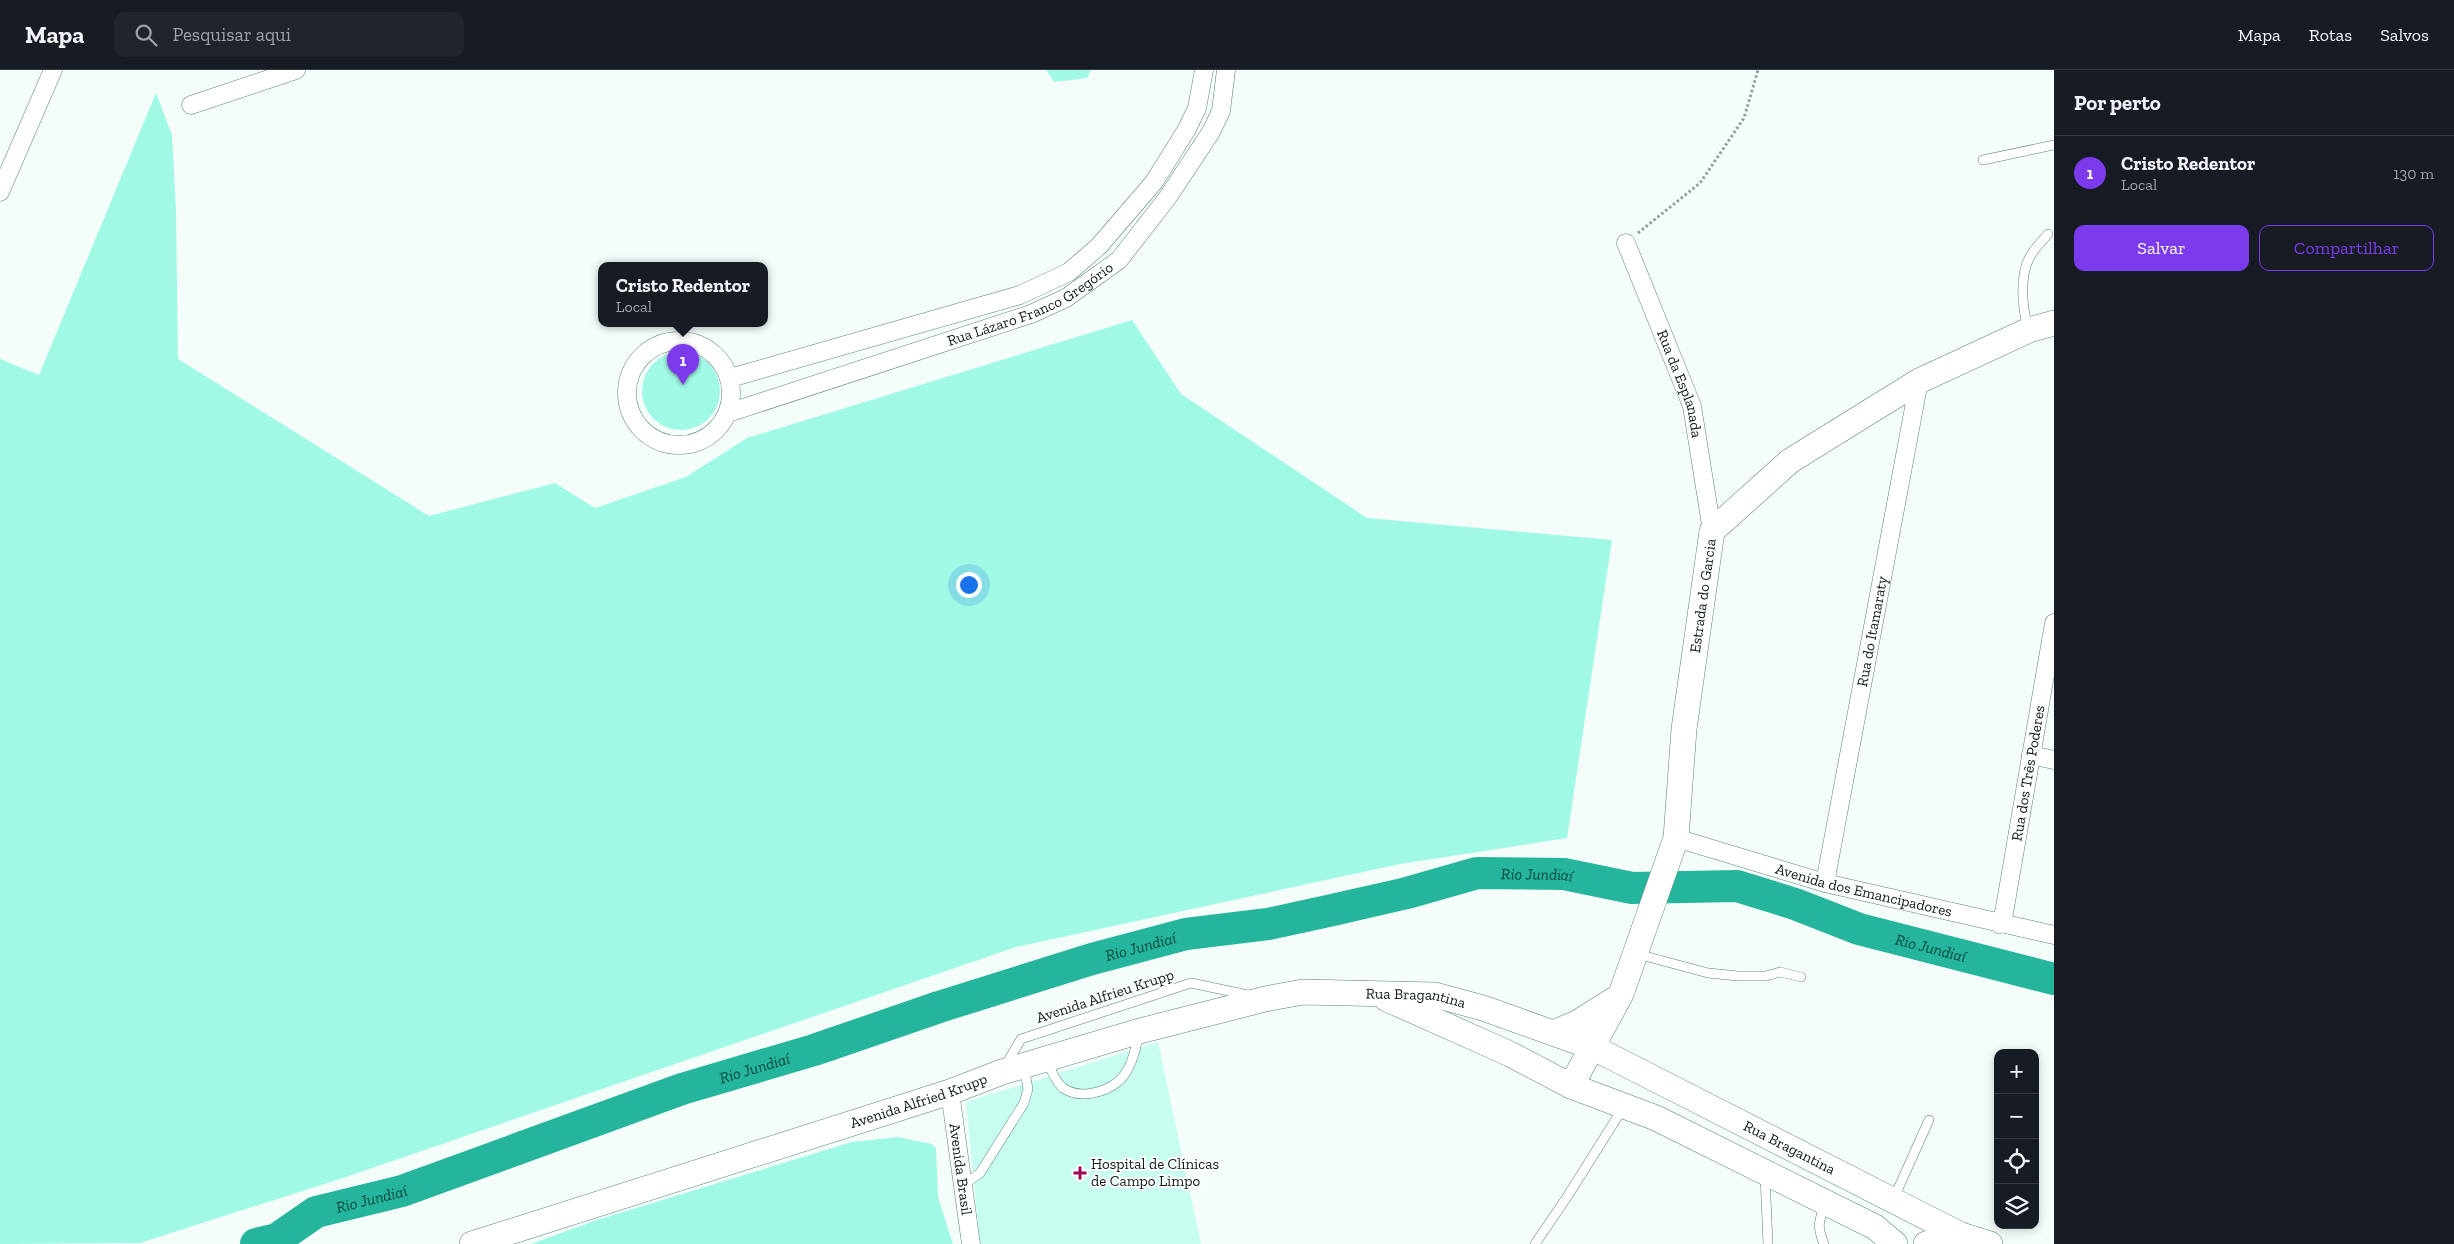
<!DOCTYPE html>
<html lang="pt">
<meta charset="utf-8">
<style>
:root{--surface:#171b24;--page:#20242c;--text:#f1f3f6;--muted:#9ea1a6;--line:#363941;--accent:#7c3aed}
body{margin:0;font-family:"Zilla Slab",serif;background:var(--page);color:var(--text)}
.controls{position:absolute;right:15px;bottom:15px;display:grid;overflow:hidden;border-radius:10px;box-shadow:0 2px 12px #0003}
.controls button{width:45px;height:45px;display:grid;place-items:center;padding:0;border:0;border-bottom:1px solid var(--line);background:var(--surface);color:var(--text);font:25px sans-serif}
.you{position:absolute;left:968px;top:514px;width:18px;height:18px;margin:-12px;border:4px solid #fff;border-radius:50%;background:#1a73e8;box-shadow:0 0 0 8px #1a73e833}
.badge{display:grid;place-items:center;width:32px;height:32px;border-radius:50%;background:var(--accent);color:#fff;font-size:16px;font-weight:700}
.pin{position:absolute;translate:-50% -41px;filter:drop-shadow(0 1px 2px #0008)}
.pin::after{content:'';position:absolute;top:26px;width:18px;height:15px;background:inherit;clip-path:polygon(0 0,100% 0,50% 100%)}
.popup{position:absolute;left:598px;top:192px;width:170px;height:65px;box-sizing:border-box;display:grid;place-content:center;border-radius:10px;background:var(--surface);filter:drop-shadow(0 1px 4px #0005);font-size:16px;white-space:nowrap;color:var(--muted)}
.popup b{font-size:19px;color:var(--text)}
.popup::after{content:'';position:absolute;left:50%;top:100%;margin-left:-10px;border:10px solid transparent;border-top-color:var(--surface)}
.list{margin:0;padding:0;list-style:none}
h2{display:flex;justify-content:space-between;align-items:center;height:65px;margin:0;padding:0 20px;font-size:21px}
h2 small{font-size:16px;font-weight:400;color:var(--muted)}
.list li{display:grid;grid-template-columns:32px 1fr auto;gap:15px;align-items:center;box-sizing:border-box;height:75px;padding:0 20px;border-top:1px solid var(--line)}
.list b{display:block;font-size:19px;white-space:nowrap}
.list p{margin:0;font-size:16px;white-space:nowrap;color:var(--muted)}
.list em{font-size:16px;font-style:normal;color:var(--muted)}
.actions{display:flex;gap:10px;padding:15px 20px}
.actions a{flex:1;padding:11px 0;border:1px solid var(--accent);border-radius:10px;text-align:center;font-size:18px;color:var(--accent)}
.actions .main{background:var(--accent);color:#fff}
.icon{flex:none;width:28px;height:28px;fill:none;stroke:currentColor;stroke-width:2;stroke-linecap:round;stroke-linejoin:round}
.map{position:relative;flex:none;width:2054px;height:1174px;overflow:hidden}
header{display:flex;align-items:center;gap:30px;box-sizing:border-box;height:70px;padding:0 25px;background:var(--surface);border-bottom:1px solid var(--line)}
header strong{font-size:24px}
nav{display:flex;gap:28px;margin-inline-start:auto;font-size:18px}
.search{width:350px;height:45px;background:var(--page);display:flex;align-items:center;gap:12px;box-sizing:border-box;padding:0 18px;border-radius:10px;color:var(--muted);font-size:19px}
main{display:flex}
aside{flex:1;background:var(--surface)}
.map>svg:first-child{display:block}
.built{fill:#c7fef0}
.green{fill:#a0f9e5}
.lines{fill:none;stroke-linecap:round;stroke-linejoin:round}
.river{stroke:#25b59d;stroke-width:32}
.lane-casing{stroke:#588178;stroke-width:10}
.street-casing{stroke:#588178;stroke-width:19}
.secondary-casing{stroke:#588178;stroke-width:26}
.path{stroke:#939f9c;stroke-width:3;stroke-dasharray:2.5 2.5;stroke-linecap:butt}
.lane{stroke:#fff;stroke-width:9}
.street{stroke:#fff;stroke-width:18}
.secondary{stroke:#fff;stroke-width:25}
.poi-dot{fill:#9c0a57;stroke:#fff;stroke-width:2}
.labels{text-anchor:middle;stroke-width:4;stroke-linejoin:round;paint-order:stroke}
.street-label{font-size:15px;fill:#0a1b17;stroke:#fff}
.poi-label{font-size:15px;fill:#0a1b17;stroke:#fff;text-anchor:start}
.water-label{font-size:16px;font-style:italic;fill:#0a463b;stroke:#fff}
</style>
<header>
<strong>Mapa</strong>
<div class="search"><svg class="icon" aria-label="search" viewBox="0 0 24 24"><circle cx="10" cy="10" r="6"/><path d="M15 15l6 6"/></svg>Pesquisar aqui</div>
<nav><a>Mapa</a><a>Rotas</a><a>Salvos</a></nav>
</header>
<main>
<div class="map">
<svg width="2054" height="1174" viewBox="0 0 2054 1174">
<rect width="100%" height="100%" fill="#f4fdfa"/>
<!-- built -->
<polygon class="built" points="1158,972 1201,1174 980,1174 966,1032"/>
<!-- green -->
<g class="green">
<polygon points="1046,0 1091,0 1087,8 1054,12"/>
<polygon points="156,23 172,65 176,141 178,289 429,446 555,413 595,438 686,407 747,368 1132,250 1181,324 1367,448 1612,470 1567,768 1400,794 1016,877 343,1108 140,1173 0,1174 0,289 39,305"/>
<circle cx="681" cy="321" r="39"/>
<polygon points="898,1067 931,1074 936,1078 938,1127 953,1174 531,1174 597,1150 852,1072"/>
</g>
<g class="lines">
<!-- river -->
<path class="river" id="s1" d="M256 1174 277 1169 316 1142 402 1121 682 1019 814 980 939 937 1092 889 1186 864 1268 854 1328 841 1407 823 1477 803 1564 804 1632 818 1737 816 1795 834 1859 859 2054 909"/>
<!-- lane casing -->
<g class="lane-casing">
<g id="lane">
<polyline points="1983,90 2054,75"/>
<path d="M2028 257C2022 237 2019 204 2031 185 2035 178 2042 171 2048 164"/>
<polyline points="1637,884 1708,903 1738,906 1766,906 1780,902 1801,907"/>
<path d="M1047 992C1051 999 1056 1013 1063 1018 1072 1024 1083 1025 1093 1023 1127 1016 1132 994 1139 964"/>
<polyline points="1005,996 1021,969 1191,913 1248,925"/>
<polyline points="1765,1105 1768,1174"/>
<polyline points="963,1115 980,1103 1024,1033 1028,1019 1024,996"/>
<polyline points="1893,1130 1929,1050"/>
<polyline points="1535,1174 1567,1127 1623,1038"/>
<path d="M1824 1174C1817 1157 1818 1151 1826 1134"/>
</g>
</g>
<!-- street casing -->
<g class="street-casing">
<g id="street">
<polyline points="191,35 296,0"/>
<polyline points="0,122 53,0"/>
<path id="s2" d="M1626 173 1692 336 1712 461"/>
<circle cx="679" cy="323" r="52"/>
<polyline points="730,308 1020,225 1069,202 1099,176 1154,112 1187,59 1197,38 1204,0"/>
<path id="s3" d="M728 343 1031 244 1066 228 1119 190 1168 127 1211 62 1221 41 1226 0"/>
<polyline points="2031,685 2054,690"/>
<path id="s4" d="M1676 768 1825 813 2054 865"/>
<path id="s5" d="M1825 813 1919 311"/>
<path id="s6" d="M1999 854 2004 843 2054 553"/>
<path id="s7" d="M950 1022 971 1174"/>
</g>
</g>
<!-- secondary casing -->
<g class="secondary-casing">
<g id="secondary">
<polyline points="1387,929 1510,984 1571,1016 1656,1048 1875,1157 1895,1174"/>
<polyline points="1553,963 1577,953 1615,929"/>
<path id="s8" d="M1571 1016 1621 924 1676 768 1684 659 1712 461 1790 391 1919 311 2029 260 2054 253"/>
<path id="s9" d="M472 1174 950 1022 1002 1002 1140 961 1265 929 1303 922 1435 925 1483 938 1592 977 1961 1165 1990 1174"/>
<polyline points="1926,1174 1943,1167 1961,1165"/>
</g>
</g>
<!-- path -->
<polyline class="path" points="1638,163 1700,113 1744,48 1758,0"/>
<!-- lane -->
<use href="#lane" class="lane"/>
<!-- street -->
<use href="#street" class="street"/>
<!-- secondary -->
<use href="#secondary" class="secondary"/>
</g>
<!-- markers -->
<path class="poi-dot" d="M1077.5 1095.5h5v5h5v5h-5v5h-5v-5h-5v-5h5z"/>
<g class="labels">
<!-- street labels -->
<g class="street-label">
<text dy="5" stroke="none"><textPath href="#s3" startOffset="322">Rua Lázaro Franco Gregório</textPath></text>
<text dy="5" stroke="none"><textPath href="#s2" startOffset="151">Rua da Esplanada</textPath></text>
<text dy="5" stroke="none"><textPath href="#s8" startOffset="514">Estrada do Garcia</textPath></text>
<text dy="5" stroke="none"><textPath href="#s5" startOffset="256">Rua do Itamaraty</textPath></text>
<text dy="5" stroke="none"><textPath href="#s6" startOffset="154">Rua dos Três Poderes</textPath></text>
<text dy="5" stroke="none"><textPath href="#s4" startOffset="195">Avenida dos Emancipadores</textPath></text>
<text transform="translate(1105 926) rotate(-18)" y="5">Avenida Alfrieu Krupp</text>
<text dy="5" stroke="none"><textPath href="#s9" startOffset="982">Rua Bragantina</textPath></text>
<text dy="5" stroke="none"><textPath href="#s9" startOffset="469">Avenida Alfried Krupp</textPath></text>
<text dy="5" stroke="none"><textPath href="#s9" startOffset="1388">Rua Bragantina</textPath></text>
<text dy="5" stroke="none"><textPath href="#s7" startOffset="78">Avenida Brasil</textPath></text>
</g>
<!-- poi labels -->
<g class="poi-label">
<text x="1091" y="1099">Hospital de Clínicas<tspan x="1091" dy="17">de Campo Limpo</tspan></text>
</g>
<!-- water labels -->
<g class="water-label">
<text dy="6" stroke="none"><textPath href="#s1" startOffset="1341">Rio Jundiaí</textPath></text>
<text dy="6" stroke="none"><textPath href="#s1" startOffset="936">Rio Jundiaí</textPath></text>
<text dy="6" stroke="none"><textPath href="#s1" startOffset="1746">Rio Jundiaí</textPath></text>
<text dy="6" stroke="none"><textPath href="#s1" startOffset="531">Rio Jundiaí</textPath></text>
<text dy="6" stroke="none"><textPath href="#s1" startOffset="126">Rio Jundiaí</textPath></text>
</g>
</g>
</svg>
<div class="controls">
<button>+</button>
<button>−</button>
<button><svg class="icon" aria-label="locate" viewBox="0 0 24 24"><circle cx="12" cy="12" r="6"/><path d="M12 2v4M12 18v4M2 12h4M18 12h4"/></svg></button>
<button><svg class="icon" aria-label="layers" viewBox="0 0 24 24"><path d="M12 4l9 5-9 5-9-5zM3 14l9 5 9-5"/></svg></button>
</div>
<div class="you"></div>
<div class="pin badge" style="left:683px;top:315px">1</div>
<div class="popup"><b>Cristo Redentor</b>Local</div>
</div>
<aside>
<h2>Por perto<small></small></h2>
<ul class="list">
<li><span class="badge">1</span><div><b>Cristo Redentor</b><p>Local</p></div><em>130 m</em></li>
</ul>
<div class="actions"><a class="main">Salvar</a><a>Compartilhar</a></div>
</aside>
</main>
